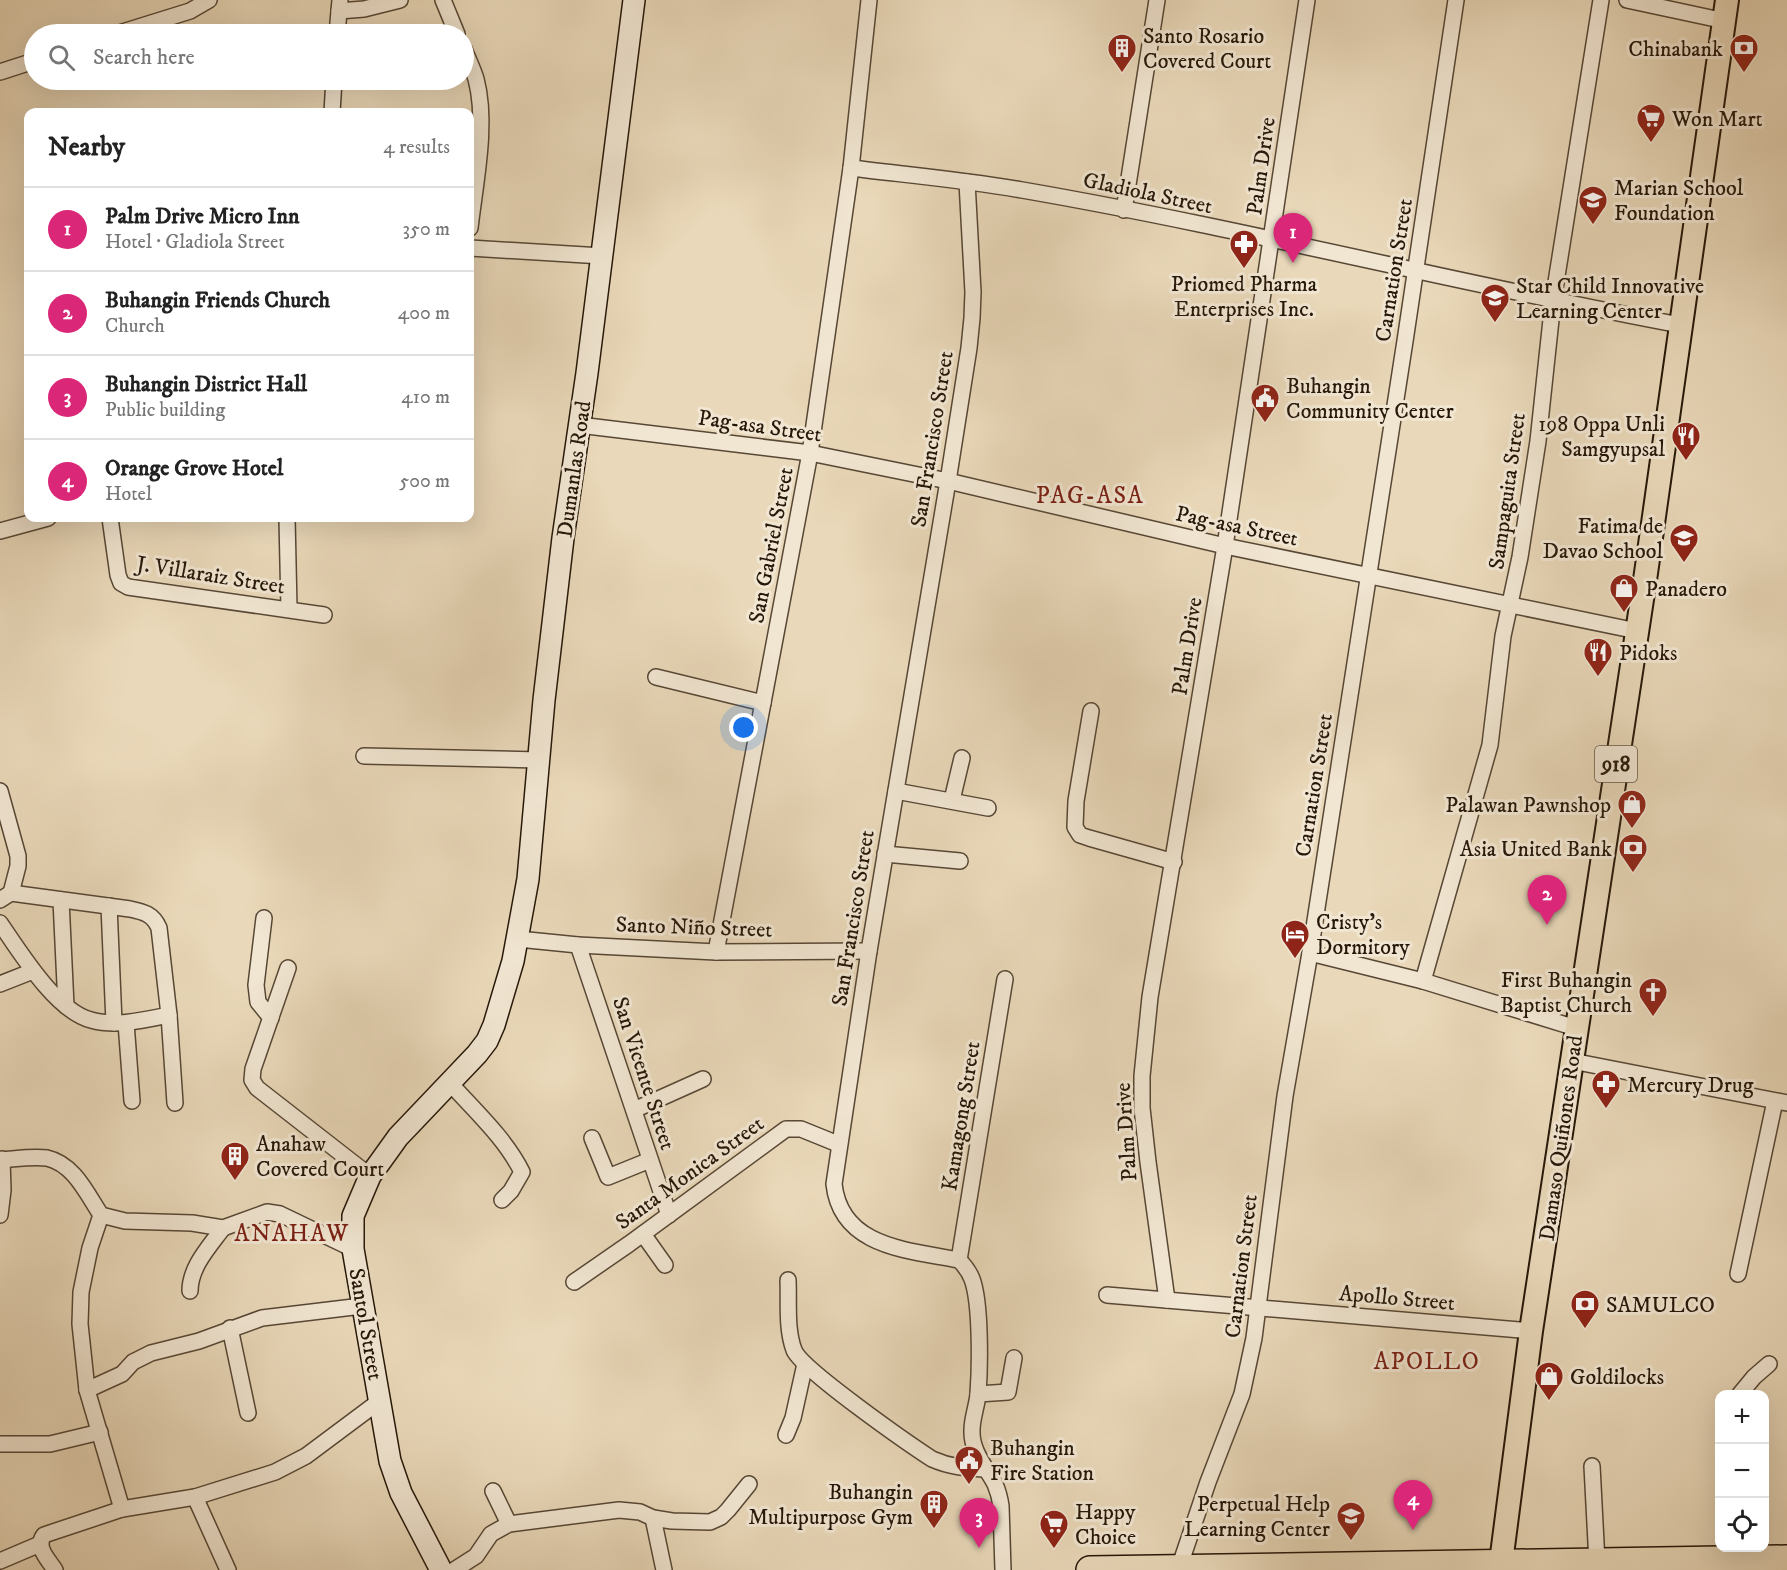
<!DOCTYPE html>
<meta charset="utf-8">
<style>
:root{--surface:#fff;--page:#f2f2f2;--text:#222;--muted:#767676;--line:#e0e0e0;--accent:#db2777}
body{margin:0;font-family:"IM FELL DW Pica",serif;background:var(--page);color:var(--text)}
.controls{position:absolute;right:18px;bottom:18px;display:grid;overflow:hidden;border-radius:12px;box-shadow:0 6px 24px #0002}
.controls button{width:54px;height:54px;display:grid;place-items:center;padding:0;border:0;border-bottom:2px solid var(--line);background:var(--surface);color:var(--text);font:30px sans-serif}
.you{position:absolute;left:744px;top:728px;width:21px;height:21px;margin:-15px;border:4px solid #fff;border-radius:50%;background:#1a73e8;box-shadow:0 0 0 9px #1a73e833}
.badge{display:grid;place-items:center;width:39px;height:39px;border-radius:50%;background:var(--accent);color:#fff;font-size:20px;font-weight:700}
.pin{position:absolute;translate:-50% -50px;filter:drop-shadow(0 2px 3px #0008)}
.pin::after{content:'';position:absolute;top:32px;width:21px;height:18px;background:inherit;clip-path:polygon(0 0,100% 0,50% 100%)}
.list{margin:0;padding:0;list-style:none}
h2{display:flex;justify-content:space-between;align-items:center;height:78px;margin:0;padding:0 24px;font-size:26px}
h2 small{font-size:20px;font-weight:400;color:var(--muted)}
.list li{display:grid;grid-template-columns:39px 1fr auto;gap:18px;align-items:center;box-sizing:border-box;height:84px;padding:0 24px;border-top:2px solid var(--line)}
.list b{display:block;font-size:22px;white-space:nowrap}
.list p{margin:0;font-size:20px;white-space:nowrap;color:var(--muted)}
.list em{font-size:20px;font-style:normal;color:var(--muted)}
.icon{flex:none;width:33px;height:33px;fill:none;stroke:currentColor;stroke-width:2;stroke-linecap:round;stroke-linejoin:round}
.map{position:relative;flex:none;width:1787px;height:1570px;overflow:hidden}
.search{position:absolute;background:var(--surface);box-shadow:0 6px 24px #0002;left:24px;top:24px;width:450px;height:66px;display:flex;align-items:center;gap:15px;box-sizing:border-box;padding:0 21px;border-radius:33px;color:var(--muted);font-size:22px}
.panel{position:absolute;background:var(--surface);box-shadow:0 6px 24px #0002;left:24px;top:108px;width:450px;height:414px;border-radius:12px}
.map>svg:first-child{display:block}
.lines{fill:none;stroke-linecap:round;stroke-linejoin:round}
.street-casing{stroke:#574735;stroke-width:18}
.secondary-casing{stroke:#261709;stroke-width:24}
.primary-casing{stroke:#261709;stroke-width:26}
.highway-casing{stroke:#261709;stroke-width:30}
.street{stroke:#f1e6d2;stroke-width:15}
.secondary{stroke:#f1e6d2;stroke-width:21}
.primary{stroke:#e9d8b9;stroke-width:22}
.highway{stroke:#e9d8b9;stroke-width:27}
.labels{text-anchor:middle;stroke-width:6;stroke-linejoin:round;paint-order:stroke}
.shield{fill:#f1e6d2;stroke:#635545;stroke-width:1.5}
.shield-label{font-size:21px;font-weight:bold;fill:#261709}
.poi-label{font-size:22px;fill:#261709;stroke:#f1e6d2;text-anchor:start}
.street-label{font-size:22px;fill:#261709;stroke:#f1e6d2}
.neighbourhood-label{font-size:24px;letter-spacing:1.5px;fill:#7a1f14;stroke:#f1e6d2}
</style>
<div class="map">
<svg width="1787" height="1570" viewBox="0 0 1787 1570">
<rect width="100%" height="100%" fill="#e9d8b9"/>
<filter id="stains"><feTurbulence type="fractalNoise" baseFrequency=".00333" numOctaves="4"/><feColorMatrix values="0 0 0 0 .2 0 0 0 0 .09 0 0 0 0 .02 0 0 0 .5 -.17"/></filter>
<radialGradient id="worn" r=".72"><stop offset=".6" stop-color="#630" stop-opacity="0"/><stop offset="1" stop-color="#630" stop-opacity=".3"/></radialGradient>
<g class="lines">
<!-- street casing -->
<g class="street-casing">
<g id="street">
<polyline points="443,0 457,34"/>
<polyline points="1627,0 1725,21"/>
<polyline points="339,11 364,9 400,0"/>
<polyline points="116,34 190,11 209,0"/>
<polyline points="337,34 340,0"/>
<path d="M464 49C468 59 473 69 476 79 488 124 475 183 470 228"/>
<polyline points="0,72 34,61"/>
<polyline points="332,112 334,80"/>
<path d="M851 168C908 175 965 180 1022 190 1242 228 1460 284 1680 325"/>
<path d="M967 182 973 292 972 318 969 348 948 481 869 951 834 1184C841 1248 909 1250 959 1260 965 1266 969 1271 972 1279 981 1303 980 1367 978 1394 977 1406 972 1418 972 1430 971 1451 986 1467 995 1484 998 1491 1000 1499 1001 1506L1003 1570"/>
<polyline points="1124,210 1157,0"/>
<polyline points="470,248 602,256"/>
<polyline points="579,425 810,453 948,481 1225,546 1637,631"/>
<polyline points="110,518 118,575 121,583 128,587 324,615"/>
<polyline points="287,518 289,609"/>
<polyline points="0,531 48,518"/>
<polyline points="656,677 763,703"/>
<polyline points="1091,711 1076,801 1075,827 1080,835 1089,838 1174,862"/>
<polyline points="364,756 539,760"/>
<polyline points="0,791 18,856 18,866 11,893"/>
<polyline points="896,791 988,808"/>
<polyline points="952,800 962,758"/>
<polyline points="885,854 960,861"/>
<path d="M0 900 11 893 130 909C144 912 153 914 159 928L169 1015 175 1103"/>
<polyline points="61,900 66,1006"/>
<polyline points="109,906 114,1023"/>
<polyline points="264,918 256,985 258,1002 271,1018"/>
<path d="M0 923C20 952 56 1011 91 1020 116 1027 144 1020 169 1015"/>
<polyline points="518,939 578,945 716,952 869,951"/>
<polyline points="578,945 669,1215"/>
<polyline points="716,952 810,453 851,168 869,0"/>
<polyline points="1310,953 1423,981 1576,1028"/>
<polyline points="288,968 253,1069 252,1080 257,1088 370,1176"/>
<polyline points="1423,981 1490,745 1503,636 1520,557 1538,441 1553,301 1601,0"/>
<polyline points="0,984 33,971"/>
<polyline points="126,1023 132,1101"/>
<polyline points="1572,1061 1787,1103"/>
<path d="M449 1082C475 1111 505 1138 522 1172L511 1191 502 1200"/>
<polyline points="634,1110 703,1079"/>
<polyline points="592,1138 608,1177 650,1160"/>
<path d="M0 1160C15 1159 33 1156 47 1158 74 1164 87 1194 101 1215L125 1221 192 1223 223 1228 267 1212 280 1214 353 1249"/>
<polyline points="0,1215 3,1190 2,1159"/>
<polyline points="101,1215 90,1248 81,1292 80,1324 87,1390 122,1509"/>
<polyline points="643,1234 665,1265"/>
<polyline points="959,1260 1005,979"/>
<polyline points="1738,1274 1775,1101"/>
<path d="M788 1280C789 1302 786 1329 794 1350 801 1369 909 1444 932 1459 950 1467 965 1468 984 1469"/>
<polyline points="574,1282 629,1244 786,1129 801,1129 838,1144"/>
<path d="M190 1291C190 1267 209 1247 223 1228"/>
<polyline points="1107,1295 1531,1331"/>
<polyline points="1167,1300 1148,1162 1142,1108 1142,1076 1150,997 1225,546 1307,0"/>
<polyline points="230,1328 248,1413"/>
<polyline points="87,1390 122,1374 133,1362 151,1353 199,1341 262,1318 362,1306"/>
<polyline points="978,1394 1008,1392 1014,1358"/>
<polyline points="1740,1394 1754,1377 1769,1364"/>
<polyline points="786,1435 793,1418 805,1364"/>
<polyline points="0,1444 50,1444 100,1432"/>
<polyline points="1592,1466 1597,1562"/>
<polyline points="493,1491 509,1524"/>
<polyline points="195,1497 228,1570"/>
<polyline points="653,1518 664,1570"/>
<polyline points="0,1561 40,1544"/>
<polyline points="1179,1568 1208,1482 1242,1394 1254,1338 1285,1096 1310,953 1405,341 1456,0"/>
<path d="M55 1570C48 1559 35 1547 44 1535L122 1509 195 1497 275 1472 306 1456 381 1400"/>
<polyline points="454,1570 476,1556 491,1534 509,1524 619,1510 640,1512 653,1518 672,1521 710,1522 721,1517 728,1510 749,1484"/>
</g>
</g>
<!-- secondary casing -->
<g class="secondary-casing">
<polyline id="secondary" points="441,1570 401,1493 390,1461 353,1249 353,1216 370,1176 398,1137 477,1054 487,1041 494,1025 513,961 528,879 544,700 563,538 587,373 634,0"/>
</g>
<!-- primary casing -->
<g class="primary-casing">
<polyline id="primary" points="1500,1570 1531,1331 1646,573 1727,0"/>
</g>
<!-- highway casing -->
<g class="highway-casing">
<polyline id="highway" points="1090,1570 1787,1559"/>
</g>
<!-- street -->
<use href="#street" class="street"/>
<!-- secondary -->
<use href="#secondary" class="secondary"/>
<!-- primary -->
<use href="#primary" class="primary"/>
<!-- highway -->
<use href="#highway" class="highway"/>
</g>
<!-- icons -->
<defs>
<g id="building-pin" transform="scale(1.5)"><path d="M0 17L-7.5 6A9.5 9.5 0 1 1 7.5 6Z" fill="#8f2418" stroke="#f1e6d2"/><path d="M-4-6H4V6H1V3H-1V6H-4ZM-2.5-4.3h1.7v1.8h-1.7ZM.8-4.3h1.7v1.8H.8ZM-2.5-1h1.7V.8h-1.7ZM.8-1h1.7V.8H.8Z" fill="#fff"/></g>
<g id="bank-pin" transform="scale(1.5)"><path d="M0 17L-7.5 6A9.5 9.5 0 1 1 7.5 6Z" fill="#8f2418" stroke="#f1e6d2"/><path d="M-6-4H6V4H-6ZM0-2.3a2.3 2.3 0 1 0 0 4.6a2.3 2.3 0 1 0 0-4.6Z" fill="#fff"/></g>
<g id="supermarket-pin" transform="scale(1.5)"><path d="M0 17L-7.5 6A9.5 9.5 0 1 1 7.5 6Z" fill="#8f2418" stroke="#f1e6d2"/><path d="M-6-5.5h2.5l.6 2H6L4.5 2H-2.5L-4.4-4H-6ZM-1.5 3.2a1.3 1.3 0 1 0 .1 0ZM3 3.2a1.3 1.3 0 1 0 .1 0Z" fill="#fff"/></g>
<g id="school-pin" transform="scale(1.5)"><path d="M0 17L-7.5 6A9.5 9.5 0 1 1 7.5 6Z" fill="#8f2418" stroke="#f1e6d2"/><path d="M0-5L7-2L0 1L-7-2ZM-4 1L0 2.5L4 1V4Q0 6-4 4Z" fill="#fff"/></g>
<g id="pharmacy-pin" transform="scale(1.5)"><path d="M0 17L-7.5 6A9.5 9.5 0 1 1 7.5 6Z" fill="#8f2418" stroke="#f1e6d2"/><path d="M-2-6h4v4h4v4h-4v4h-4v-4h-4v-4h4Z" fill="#fff"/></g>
<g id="civic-pin" transform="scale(1.5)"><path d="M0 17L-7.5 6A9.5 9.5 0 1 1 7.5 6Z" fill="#8f2418" stroke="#f1e6d2"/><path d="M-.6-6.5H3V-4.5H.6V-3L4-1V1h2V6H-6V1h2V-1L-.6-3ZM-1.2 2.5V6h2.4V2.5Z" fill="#fff"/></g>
<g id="restaurant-pin" transform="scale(1.5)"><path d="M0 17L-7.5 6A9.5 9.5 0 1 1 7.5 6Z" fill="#8f2418" stroke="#f1e6d2"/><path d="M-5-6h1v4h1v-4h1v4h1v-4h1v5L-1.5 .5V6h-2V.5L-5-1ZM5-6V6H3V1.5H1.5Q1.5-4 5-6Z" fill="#fff"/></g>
<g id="shop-pin" transform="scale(1.5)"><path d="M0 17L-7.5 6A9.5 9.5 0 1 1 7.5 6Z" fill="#8f2418" stroke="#f1e6d2"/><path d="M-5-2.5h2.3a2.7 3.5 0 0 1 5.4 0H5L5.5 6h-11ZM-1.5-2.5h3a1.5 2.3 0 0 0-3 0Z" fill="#fff"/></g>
<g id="hotel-pin" transform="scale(1.5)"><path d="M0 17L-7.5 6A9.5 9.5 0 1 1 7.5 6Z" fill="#8f2418" stroke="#f1e6d2"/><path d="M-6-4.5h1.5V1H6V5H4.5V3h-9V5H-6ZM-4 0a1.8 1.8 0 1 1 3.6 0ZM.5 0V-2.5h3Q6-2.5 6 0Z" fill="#fff"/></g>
<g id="church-pin" transform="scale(1.5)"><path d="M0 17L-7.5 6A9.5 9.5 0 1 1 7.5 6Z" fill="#8f2418" stroke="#f1e6d2"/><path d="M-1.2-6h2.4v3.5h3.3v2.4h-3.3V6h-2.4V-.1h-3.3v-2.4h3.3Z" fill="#fff"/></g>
</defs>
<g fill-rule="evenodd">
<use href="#building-pin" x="1122" y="48"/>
<use href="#bank-pin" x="1744" y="48"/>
<use href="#supermarket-pin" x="1651" y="118"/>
<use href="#school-pin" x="1593" y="200"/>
<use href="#pharmacy-pin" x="1244" y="244"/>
<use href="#school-pin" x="1495" y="298"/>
<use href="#civic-pin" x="1265" y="398"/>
<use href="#restaurant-pin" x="1686" y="436"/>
<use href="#school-pin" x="1684" y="538"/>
<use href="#shop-pin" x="1624" y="588"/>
<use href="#restaurant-pin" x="1598" y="652"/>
<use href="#shop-pin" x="1632" y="804"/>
<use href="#bank-pin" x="1633" y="848"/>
<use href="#hotel-pin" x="1295" y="934"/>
<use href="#church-pin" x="1653" y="992"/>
<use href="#pharmacy-pin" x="1606" y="1084"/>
<use href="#building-pin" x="235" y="1156"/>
<use href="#bank-pin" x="1585" y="1304"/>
<use href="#shop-pin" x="1549" y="1376"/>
<use href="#civic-pin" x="969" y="1460"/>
<use href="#building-pin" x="934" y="1504"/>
<use href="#school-pin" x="1351" y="1516"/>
<use href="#supermarket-pin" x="1054" y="1524"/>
</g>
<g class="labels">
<!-- shield labels -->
<rect class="shield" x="1595" y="746" width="42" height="36" rx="4.5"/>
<g class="shield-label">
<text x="1616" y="771">918</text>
</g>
<!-- poi labels -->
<g class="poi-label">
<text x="1143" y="43">Santo Rosario<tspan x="1143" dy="25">Covered Court</tspan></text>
<text x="1723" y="56" text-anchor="end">Chinabank</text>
<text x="1672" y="126">Won Mart</text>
<text x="1614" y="195">Marian School<tspan x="1614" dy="25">Foundation</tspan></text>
<text x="1244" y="291" text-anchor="middle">Priomed Pharma<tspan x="1244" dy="25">Enterprises Inc.</tspan></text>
<text x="1516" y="293">Star Child Innovative<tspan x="1516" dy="25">Learning Center</tspan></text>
<text x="1286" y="393">Buhangin<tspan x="1286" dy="25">Community Center</tspan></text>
<text x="1665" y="431" text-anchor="end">198 Oppa Unli<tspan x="1665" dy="25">Samgyupsal</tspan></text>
<text x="1663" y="533" text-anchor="end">Fatima de<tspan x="1663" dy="25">Davao School</tspan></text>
<text x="1645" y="596">Panadero</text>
<text x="1619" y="660">Pidoks</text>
<text x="1611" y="812" text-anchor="end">Palawan Pawnshop</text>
<text x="1612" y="856" text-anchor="end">Asia United Bank</text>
<text x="1316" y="929">Cristy's<tspan x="1316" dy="25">Dormitory</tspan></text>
<text x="1632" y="987" text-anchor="end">First Buhangin<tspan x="1632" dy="25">Baptist Church</tspan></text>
<text x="1627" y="1092">Mercury Drug</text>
<text x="256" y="1151">Anahaw<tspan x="256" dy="25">Covered Court</tspan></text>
<text x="1606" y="1312">SAMULCO</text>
<text x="1570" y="1384">Goldilocks</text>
<text x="990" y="1455">Buhangin<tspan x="990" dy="25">Fire Station</tspan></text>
<text x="913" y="1499" text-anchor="end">Buhangin<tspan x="913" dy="25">Multipurpose Gym</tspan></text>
<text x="1330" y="1511" text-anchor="end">Perpetual Help<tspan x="1330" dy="25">Learning Center</tspan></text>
<text x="1075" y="1519">Happy<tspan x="1075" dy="25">Choice</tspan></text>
</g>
<!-- street labels -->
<g class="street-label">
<text transform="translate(1260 166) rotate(-82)" y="8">Palm Drive</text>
<text transform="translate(1148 192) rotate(12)" y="8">Gladiola Street</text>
<text transform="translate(1393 270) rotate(-81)" y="8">Carnation Street</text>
<text transform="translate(760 425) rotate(8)" y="8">Pag-asa Street</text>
<text transform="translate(931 439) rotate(-81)" y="8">San Francisco Street</text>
<text transform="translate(573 469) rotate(-82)" y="8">Dumanlas Road</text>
<text transform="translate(1506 491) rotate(-82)" y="8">Sampaguita Street</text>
<text transform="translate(1237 525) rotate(12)" y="8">Pag-asa Street</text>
<text transform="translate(770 545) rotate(-79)" y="8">San Gabriel Street</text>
<text transform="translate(211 574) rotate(9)" y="8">J. Villaraiz Street</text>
<text transform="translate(1186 646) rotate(-81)" y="8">Palm Drive</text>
<text transform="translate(1313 785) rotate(-81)" y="8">Carnation Street</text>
<text transform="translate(852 918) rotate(-81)" y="8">San Francisco Street</text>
<text transform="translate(694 926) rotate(2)" y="8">Santo Niño Street</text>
<text transform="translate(645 1073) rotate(72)" y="8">San Vicente Street</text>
<text transform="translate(960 1116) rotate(-81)" y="8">Kamagong Street</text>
<text transform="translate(1125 1132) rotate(-94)" y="8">Palm Drive</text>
<text transform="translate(1560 1138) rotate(-82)" y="8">Damaso Quiñones Road</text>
<text transform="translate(689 1172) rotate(-36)" y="8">Santa Monica Street</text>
<text transform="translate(1240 1266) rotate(-83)" y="8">Carnation Street</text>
<text transform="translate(1397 1297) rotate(5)" y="8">Apollo Street</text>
<text transform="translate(367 1324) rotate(80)" y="8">Santol Street</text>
</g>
<!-- neighbourhood labels -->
<g class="neighbourhood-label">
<text x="1090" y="503">PAG-ASA</text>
<text x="292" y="1241">ANAHAW</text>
<text x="1427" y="1369">APOLLO</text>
</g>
</g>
<rect width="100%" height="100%" filter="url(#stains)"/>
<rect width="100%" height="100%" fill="url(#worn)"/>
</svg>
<div class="controls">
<button>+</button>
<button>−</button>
<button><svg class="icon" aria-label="locate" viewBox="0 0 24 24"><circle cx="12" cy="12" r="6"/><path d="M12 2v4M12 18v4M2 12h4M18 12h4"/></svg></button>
</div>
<div class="you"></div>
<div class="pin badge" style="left:1293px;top:263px">1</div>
<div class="pin badge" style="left:1547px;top:925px">2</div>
<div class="pin badge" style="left:979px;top:1548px">3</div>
<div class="pin badge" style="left:1413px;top:1530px">4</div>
<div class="search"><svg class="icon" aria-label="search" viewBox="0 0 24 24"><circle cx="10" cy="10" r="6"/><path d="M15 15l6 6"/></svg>Search here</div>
<section class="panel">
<h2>Nearby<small>4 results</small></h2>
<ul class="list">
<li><span class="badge">1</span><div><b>Palm Drive Micro Inn</b><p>Hotel · Gladiola Street</p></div><em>350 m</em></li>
<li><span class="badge">2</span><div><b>Buhangin Friends Church</b><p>Church</p></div><em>400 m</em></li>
<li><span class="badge">3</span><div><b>Buhangin District Hall</b><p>Public building</p></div><em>410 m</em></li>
<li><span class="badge">4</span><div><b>Orange Grove Hotel</b><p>Hotel</p></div><em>500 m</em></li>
</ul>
</section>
</div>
